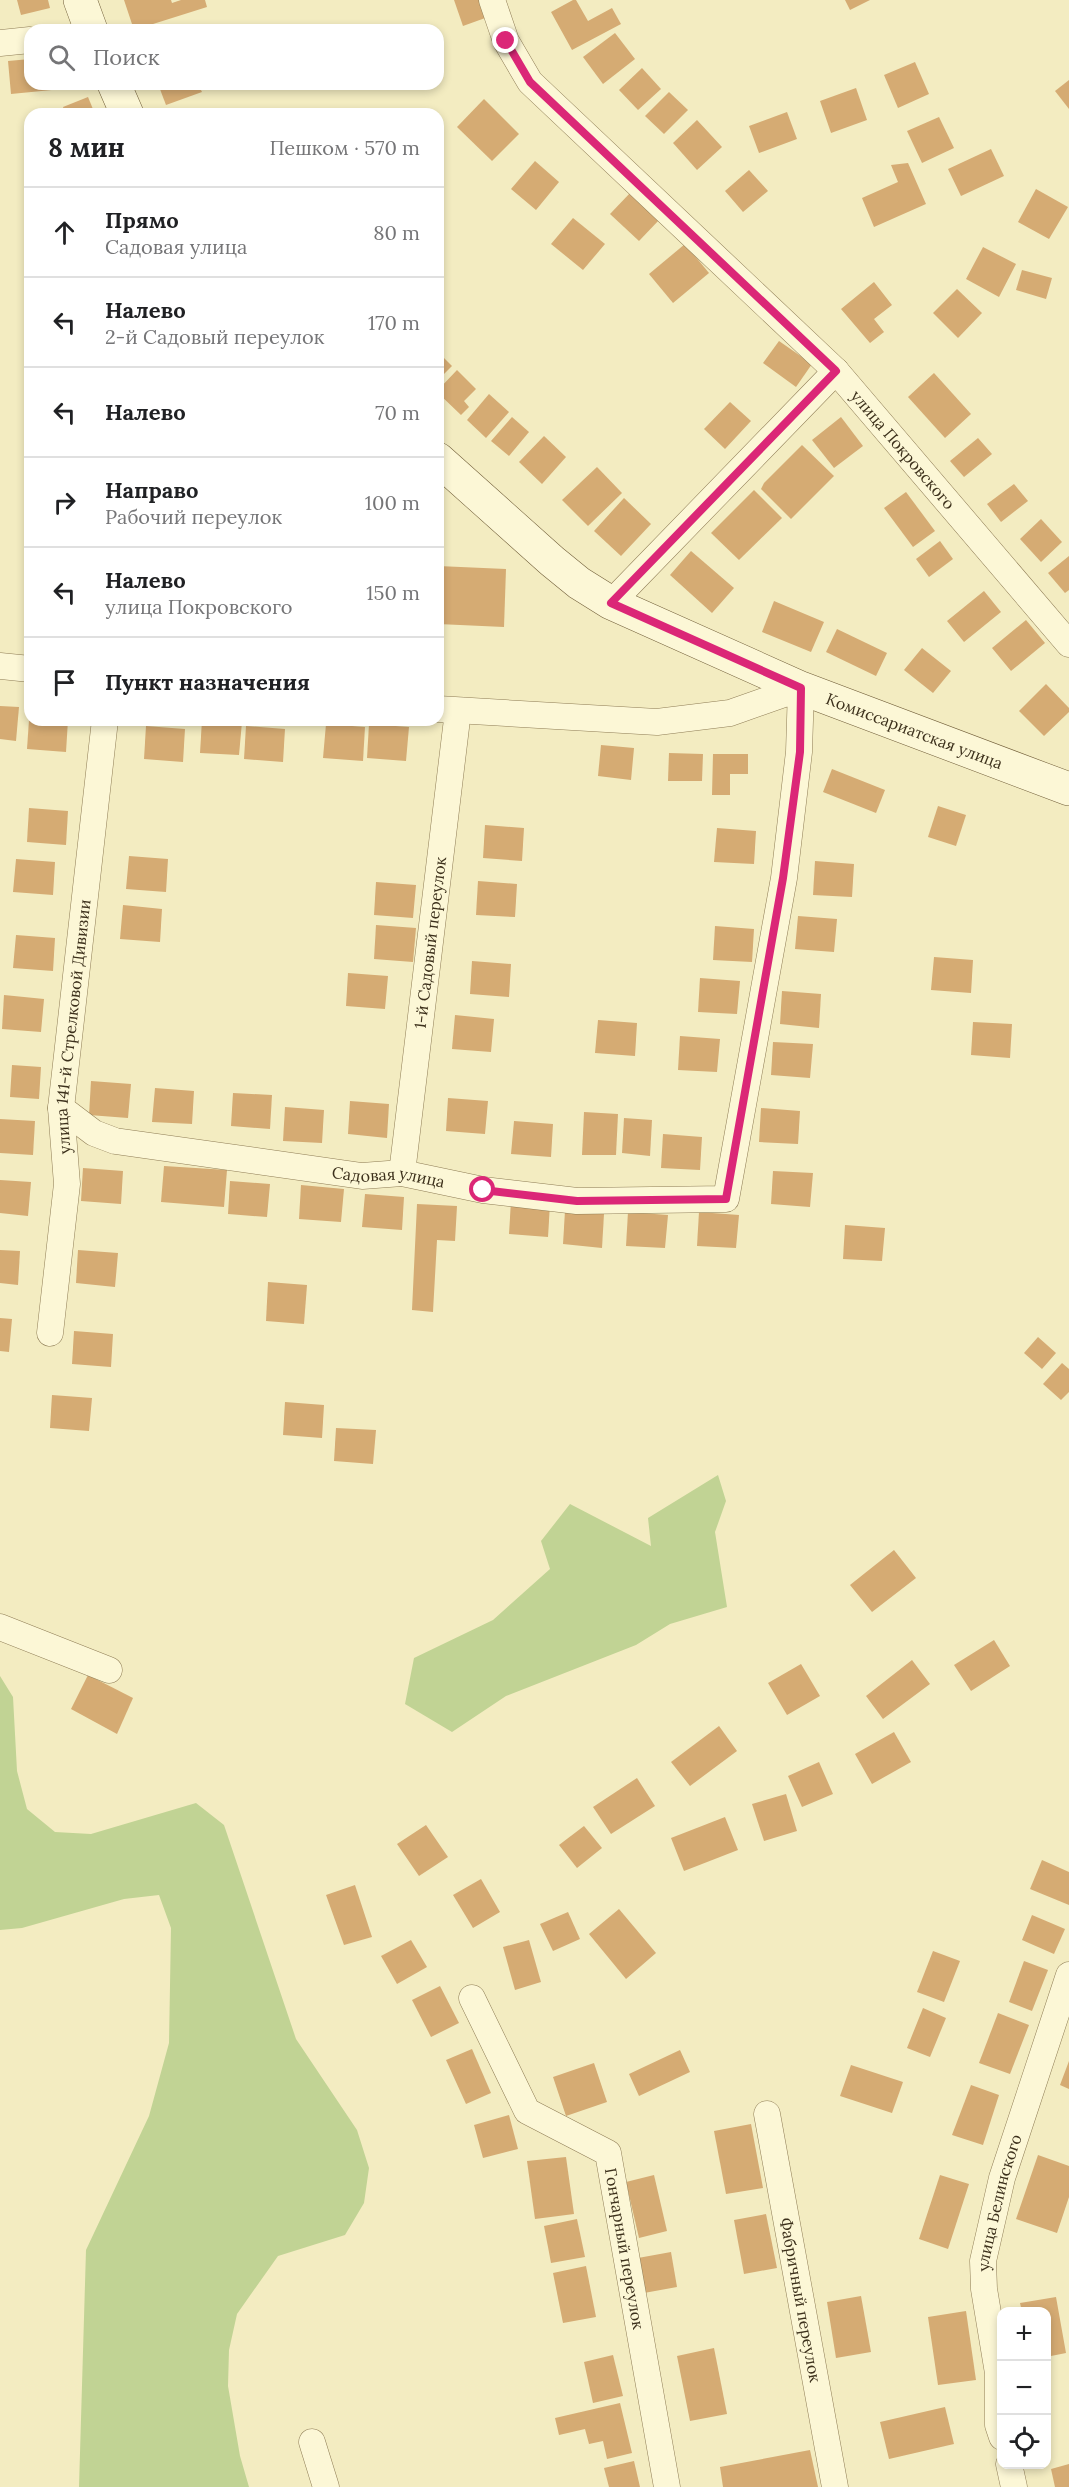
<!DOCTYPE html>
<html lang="ru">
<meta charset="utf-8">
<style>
:root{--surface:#fff;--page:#f6f6f6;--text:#202124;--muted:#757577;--line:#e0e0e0}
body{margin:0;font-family:Lora,serif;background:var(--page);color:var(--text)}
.controls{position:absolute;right:18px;bottom:18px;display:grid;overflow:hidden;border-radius:12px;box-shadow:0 3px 9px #0003}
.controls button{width:54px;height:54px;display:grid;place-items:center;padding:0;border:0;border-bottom:2px solid var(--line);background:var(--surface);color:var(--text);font:30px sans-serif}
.stop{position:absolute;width:18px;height:18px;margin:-14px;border:4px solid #db2777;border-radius:50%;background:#fff}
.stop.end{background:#db2777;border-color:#fff;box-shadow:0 2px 6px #0008}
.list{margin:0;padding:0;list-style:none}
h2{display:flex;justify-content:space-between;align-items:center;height:78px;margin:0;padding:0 24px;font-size:26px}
h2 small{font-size:20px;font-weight:400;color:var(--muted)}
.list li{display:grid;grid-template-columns:39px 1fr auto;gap:18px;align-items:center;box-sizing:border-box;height:90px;padding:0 24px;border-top:2px solid var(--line)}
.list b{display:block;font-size:22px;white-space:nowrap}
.list p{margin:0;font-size:20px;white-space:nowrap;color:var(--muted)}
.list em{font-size:20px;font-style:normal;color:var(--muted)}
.icon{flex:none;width:33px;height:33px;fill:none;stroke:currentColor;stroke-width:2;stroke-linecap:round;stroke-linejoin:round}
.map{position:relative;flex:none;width:1069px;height:2487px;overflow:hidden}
.search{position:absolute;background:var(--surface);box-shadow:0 3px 9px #0003;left:24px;top:24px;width:420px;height:66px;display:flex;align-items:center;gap:15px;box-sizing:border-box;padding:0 21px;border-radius:18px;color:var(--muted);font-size:22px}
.panel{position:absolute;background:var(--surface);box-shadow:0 3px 9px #0003;left:24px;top:108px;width:420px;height:618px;border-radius:18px}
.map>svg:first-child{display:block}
.green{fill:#c1d394}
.building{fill:#d5ab73}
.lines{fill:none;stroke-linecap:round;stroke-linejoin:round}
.minor-casing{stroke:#8f7d56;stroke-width:27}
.secondary-casing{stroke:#715e39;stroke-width:34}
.minor{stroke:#fcf7d6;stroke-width:26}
.secondary{stroke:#fcf7d6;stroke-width:33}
.route{stroke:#db2777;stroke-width:8}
.labels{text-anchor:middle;stroke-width:4.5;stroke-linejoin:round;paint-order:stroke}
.street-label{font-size:16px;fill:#3d311c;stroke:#f9f4d2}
</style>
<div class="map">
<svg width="1069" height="2487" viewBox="0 0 1069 2487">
<rect width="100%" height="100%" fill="#f3ecc1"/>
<!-- green -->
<g class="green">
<polygon points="718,1475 726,1501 715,1532 727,1607 670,1624 636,1645 506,1696 452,1732 405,1704 414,1658 493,1620 550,1569 541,1541 570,1504 651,1546 648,1518"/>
<polygon points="0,1676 13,1697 17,1771 27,1809 55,1832 91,1834 196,1803 224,1825 296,2039 357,2130 369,2168 364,2203 345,2235 278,2256 237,2314 229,2350 228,2386 240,2456 249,2487 79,2487 86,2250 149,2116 169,2043 171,1928 159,1895 124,1899 22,1928 0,1930"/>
</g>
<!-- building -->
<g class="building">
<polygon points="17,0 48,0 50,8 21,15"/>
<polygon points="124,0 171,0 172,3 181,0 205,0 207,7 134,30"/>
<polygon points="454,0 482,0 488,17 463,26"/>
<polygon points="573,0 576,0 588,21 612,8 621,24 572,50 551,12"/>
<polygon points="845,0 870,0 850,10"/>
<polygon points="615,33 635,59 603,84 583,57"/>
<polygon points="30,59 30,84 72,84 72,88 11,94 8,61"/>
<polygon points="915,62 929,94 898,108 884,75"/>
<polygon points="642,68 661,89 638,110 619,90"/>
<polygon points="1069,80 1069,109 1055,91"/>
<polygon points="158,84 198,84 202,92 166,105"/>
<polygon points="856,88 867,120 831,133 820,101"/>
<polygon points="669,92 688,110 664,134 645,116"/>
<polygon points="88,97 95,114 65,114 63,107"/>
<polygon points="484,99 519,134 492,161 457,127"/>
<polygon points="787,112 797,139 759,153 749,126"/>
<polygon points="939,117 954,148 922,163 907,131"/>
<polygon points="697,120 722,147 697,170 673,143"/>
<polygon points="991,149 1004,176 961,196 948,169"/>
<polygon points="535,161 559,182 536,210 511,189"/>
<polygon points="908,163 926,204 874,227 862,198 898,182 891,165"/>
<polygon points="749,170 768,191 743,212 725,191"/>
<polygon points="1036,189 1068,207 1049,239 1018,222"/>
<polygon points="631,192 660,219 639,241 610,214"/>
<polygon points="573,218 605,244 583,270 551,244"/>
<polygon points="685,244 709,273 673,303 649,274"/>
<polygon points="983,247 1016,264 999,297 966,279"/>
<polygon points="1022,270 1052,278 1046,299 1016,290"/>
<polygon points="874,282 892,305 874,319 884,332 870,343 841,309"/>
<polygon points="957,289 982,313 958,338 933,313"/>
<polygon points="779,341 812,364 796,387 763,363"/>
<polygon points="438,352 452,366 438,380"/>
<polygon points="457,370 476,389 464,401 469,407 461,415 438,393 438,390"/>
<polygon points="934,373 971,414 945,438 908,397"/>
<polygon points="489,394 509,412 486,438 467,420"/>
<polygon points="730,402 751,421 725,449 704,429"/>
<polygon points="512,417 529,432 509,456 491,441"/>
<polygon points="841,417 863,446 834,468 812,440"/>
<polygon points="544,436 566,457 542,484 519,462"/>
<polygon points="978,438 992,454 964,477 950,461"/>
<polygon points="802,445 834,476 791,519 761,489 764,483"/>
<polygon points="597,467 622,493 588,526 562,500"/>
<polygon points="1014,484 1028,501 1001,522 987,504"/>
<polygon points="754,490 782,518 739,560 711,533"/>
<polygon points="906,492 935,531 913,547 884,508"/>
<polygon points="624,498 651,524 621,556 594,531"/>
<polygon points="1041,519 1062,542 1041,562 1020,539"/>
<polygon points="940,541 953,559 929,577 916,559"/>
<polygon points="691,551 734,588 712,613 670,575"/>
<polygon points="1069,556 1069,590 1065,593 1048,573"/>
<polygon points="438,566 506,569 504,627 438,624"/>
<polygon points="984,591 1001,612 964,642 947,621"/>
<polygon points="774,601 824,622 811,652 762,632"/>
<polygon points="1026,620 1045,643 1011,671 992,648"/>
<polygon points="837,629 887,653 876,676 826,652"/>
<polygon points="922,648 951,671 933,693 904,670"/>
<polygon points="1046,684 1069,708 1069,712 1044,736 1019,711"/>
<polygon points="0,706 19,707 16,741 0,739"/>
<polygon points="29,720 68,720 66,752 27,749"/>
<polygon points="202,720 242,722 239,755 200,753"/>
<polygon points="326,724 365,727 363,761 323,758"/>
<polygon points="369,724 409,727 406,761 367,758"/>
<polygon points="146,726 185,729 183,762 144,759"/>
<polygon points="246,726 285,729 283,762 244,759"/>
<polygon points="601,745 634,748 631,780 598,776"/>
<polygon points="669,753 703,754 702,781 668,781"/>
<polygon points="713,754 748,754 748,774 730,774 730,795 712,795"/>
<polygon points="832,769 885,790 876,813 823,792"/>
<polygon points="938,806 966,815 956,846 928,837"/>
<polygon points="29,808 68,811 66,845 27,842"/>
<polygon points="485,825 524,828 522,861 483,858"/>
<polygon points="717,828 756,831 754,864 714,862"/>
<polygon points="129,856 168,859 166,892 126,889"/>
<polygon points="16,859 55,862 53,895 13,892"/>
<polygon points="815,861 854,864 852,897 813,895"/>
<polygon points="478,881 517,884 515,917 476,915"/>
<polygon points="376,882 416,885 413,918 374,915"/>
<polygon points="123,905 162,909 160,942 120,939"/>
<polygon points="798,916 837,919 834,952 795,949"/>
<polygon points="376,925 416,928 413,962 374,959"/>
<polygon points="715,926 754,929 752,962 713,960"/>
<polygon points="16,935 55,938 53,971 13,968"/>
<polygon points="934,957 973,960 971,993 931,990"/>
<polygon points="472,961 511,964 509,997 470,994"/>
<polygon points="348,973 388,976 385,1009 346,1006"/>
<polygon points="700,978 740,981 737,1014 698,1012"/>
<polygon points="782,991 821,994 819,1028 780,1024"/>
<polygon points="4,995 44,999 41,1032 2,1029"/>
<polygon points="455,1015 494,1019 491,1052 452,1049"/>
<polygon points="598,1020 637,1023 635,1056 595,1053"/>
<polygon points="973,1022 1012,1024 1010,1058 971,1055"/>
<polygon points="680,1036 720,1039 717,1072 678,1070"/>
<polygon points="773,1042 813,1044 810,1078 771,1075"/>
<polygon points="12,1065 41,1067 39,1099 10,1097"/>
<polygon points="91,1081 131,1084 128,1118 89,1115"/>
<polygon points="155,1088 194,1091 192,1124 152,1122"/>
<polygon points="233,1093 272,1095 270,1129 231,1126"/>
<polygon points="448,1098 488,1101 485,1134 446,1131"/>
<polygon points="350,1101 389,1104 387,1138 348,1134"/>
<polygon points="285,1107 324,1110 322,1143 283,1141"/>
<polygon points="761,1108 800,1111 798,1144 759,1142"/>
<polygon points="584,1112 618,1114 616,1155 582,1155"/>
<polygon points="624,1118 652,1120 650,1156 622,1153"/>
<polygon points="0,1119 35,1121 33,1155 0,1153"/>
<polygon points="514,1121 553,1124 551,1157 511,1154"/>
<polygon points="663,1134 702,1137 700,1170 661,1168"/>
<polygon points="164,1166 227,1170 224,1207 161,1202"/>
<polygon points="83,1168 123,1171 121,1204 81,1201"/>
<polygon points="773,1171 813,1173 810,1207 771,1204"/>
<polygon points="0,1180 31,1182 28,1216 0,1213"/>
<polygon points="230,1181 270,1184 267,1217 228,1214"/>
<polygon points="301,1185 344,1189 341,1222 299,1219"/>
<polygon points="365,1194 404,1197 402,1230 362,1227"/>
<polygon points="511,1201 550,1204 548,1237 509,1234"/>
<polygon points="417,1204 457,1206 455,1241 437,1240 433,1312 412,1310"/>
<polygon points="565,1211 604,1214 602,1248 563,1244"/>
<polygon points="628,1212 668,1215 665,1248 626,1246"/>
<polygon points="699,1212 739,1215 736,1248 697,1246"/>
<polygon points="845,1225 885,1228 882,1261 843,1259"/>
<polygon points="0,1250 20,1251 18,1285 0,1283"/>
<polygon points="78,1250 118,1253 115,1287 76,1283"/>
<polygon points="268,1282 307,1285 304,1324 266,1321"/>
<polygon points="0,1318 12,1319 9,1352 0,1351"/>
<polygon points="74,1331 113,1334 111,1367 72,1364"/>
<polygon points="1038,1337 1056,1353 1042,1369 1024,1353"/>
<polygon points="1062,1363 1069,1369 1069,1392 1061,1400 1043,1384"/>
<polygon points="52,1395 92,1398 89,1431 50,1428"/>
<polygon points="285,1402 324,1405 322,1438 283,1435"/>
<polygon points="336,1428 376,1430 373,1464 334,1461"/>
<polygon points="894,1550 916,1578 872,1612 850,1585"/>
<polygon points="994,1640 1010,1666 971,1691 954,1665"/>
<polygon points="912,1660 930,1684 883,1719 866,1696"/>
<polygon points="801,1664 820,1696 787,1715 768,1683"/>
<polygon points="88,1675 133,1698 117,1734 71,1709"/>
<polygon points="719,1726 737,1751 690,1786 671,1762"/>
<polygon points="894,1732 911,1762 872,1784 855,1754"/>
<polygon points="819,1762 833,1794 802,1807 788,1776"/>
<polygon points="637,1778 655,1806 611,1834 593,1807"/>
<polygon points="786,1794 797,1831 764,1841 752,1804"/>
<polygon points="725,1817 738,1850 684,1871 671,1838"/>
<polygon points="426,1825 448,1857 419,1876 397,1844"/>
<polygon points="584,1826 602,1848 577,1868 559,1845"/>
<polygon points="1042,1860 1069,1872 1069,1905 1030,1889"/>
<polygon points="481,1879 500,1912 473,1928 453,1895"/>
<polygon points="355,1885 372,1937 344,1945 326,1895"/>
<polygon points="619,1909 656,1953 626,1979 589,1934"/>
<polygon points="568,1912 580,1939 553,1951 540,1924"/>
<polygon points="1032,1915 1065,1929 1054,1954 1022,1940"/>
<polygon points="411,1940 427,1967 397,1984 381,1956"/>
<polygon points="529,1940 541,1982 515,1990 503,1947"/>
<polygon points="933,1951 960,1961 944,2002 917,1992"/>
<polygon points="1024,1961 1048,1970 1032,2011 1009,2002"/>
<polygon points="440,1986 459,2023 431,2037 412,2000"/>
<polygon points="923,2008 946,2018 930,2057 907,2048"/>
<polygon points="998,2013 1029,2025 1010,2074 979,2063"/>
<polygon points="472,2049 491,2093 466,2104 446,2060"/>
<polygon points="680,2050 690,2072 639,2096 629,2074"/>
<polygon points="1069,2061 1069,2089 1060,2085"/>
<polygon points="594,2063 607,2102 566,2116 553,2077"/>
<polygon points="851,2065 903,2082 892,2113 840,2096"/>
<polygon points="971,2085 999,2095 983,2145 952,2135"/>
<polygon points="509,2115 518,2149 483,2158 474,2125"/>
<polygon points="751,2124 763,2188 726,2194 714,2131"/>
<polygon points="1038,2155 1069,2166 1069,2197 1057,2233 1016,2219"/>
<polygon points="566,2157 574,2214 535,2219 527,2161"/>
<polygon points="654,2175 667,2231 639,2238 626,2182"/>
<polygon points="940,2175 969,2184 948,2249 919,2239"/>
<polygon points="766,2214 777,2268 744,2274 734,2220"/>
<polygon points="577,2219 585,2257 551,2263 544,2226"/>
<polygon points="671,2252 677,2287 644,2293 638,2258"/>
<polygon points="586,2266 596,2317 563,2323 553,2273"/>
<polygon points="861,2296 871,2352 836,2358 827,2302"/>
<polygon points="1056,2297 1066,2353 1046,2357 1046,2312 1022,2312 1020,2303"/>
<polygon points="966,2311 976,2380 938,2385 928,2317"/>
<polygon points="714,2348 727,2414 690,2421 677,2356"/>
<polygon points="613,2355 623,2396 593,2403 584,2362"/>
<polygon points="620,2403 632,2453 607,2459 603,2441 589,2444 585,2429 559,2435 555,2418"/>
<polygon points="945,2407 954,2444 889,2459 880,2422"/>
<polygon points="810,2450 818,2487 723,2487 720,2467"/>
<polygon points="634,2461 640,2487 609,2487 604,2468"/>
<polygon points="1069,2464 1069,2487 1055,2487 1051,2469"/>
</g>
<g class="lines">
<!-- minor casing -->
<g class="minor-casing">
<g id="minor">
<path id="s1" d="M492 0 506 41 530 82 836 371 1069 644"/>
<polyline points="0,43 30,40"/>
<polyline points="611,603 836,371"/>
<polyline points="0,666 30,669"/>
<path id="s2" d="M61 1108 94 1133 115 1141 362 1176 402 1173 483 1190 577 1201 726 1199 784 878 799 752 801 688 730 713 657 722 438 709"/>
<path id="s3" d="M402 1173 458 711"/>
<path id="s4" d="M50 1333 67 1184 61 1108 105 720"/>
<polyline points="0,1627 109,1670"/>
<path id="s5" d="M472 1998 527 2111 608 2153 667 2487"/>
<path id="s6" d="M767 2114 835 2487"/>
<path id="s7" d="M1002 2437 998 2425V2373L984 2289 983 2261 1002 2178 1069 1975"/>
<polyline points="312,2442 326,2487"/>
<polyline points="1009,2464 1014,2487"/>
</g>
</g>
<!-- secondary casing -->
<g class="secondary-casing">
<g id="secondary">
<polyline points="80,0 91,30"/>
<polyline points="114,84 127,114"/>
<path id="s8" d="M438 459 552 561 579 583 611 603 801 688 1069 789"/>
</g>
</g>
<!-- minor -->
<use href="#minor" class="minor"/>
<!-- secondary -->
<use href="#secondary" class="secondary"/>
</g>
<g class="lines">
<!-- route -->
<polyline class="route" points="483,1190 577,1201 726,1199 783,878 800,752 801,688 611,603 836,371 530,82 506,41"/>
</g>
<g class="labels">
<!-- street labels -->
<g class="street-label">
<text dy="6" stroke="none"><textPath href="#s1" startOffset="615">улица Покровского</textPath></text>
<text dy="6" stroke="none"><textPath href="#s8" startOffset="555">Комиссариатская улица</textPath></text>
<text dy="6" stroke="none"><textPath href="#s3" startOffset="232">1-й Садовый переулок</textPath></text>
<text dy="6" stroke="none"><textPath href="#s4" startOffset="308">улица 141-й Стрелковой Дивизии</textPath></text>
<text dy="6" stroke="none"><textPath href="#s2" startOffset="340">Садовая улица</textPath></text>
<text dy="6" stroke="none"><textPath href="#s7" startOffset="238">улица Белинского</textPath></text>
<text dy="6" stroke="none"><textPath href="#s5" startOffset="314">Гончарный переулок</textPath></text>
<text dy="6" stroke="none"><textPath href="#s6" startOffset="189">Фабричный переулок</textPath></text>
</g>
</g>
</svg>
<div class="controls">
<button>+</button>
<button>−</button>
<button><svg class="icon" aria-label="locate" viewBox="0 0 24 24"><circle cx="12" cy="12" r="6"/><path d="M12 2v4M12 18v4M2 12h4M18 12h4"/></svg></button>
</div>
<div class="stop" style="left:483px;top:1190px"></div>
<div class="stop end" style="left:506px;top:41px"></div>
<div class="search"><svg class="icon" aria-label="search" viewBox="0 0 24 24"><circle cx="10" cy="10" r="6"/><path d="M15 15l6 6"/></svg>Поиск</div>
<section class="panel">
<h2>8 мин<small>Пешком · 570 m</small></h2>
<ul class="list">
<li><svg class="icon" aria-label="ahead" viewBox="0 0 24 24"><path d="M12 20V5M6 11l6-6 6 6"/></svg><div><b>Прямо</b><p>Садовая улица</p></div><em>80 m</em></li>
<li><svg class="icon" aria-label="left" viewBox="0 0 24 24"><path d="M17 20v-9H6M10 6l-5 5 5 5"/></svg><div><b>Налево</b><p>2-й Садовый переулок</p></div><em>170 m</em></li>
<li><svg class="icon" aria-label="left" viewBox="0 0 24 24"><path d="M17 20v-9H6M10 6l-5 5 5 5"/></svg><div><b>Налево</b></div><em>70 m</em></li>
<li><svg class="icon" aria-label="right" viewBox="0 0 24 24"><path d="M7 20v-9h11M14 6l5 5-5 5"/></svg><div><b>Направо</b><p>Рабочий переулок</p></div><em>100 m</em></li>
<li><svg class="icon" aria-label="left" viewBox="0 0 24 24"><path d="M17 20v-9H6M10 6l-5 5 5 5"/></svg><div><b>Налево</b><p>улица Покровского</p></div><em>150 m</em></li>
<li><svg class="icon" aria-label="arrive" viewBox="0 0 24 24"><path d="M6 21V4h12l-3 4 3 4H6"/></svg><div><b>Пункт назначения</b></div></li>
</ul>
</section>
</div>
